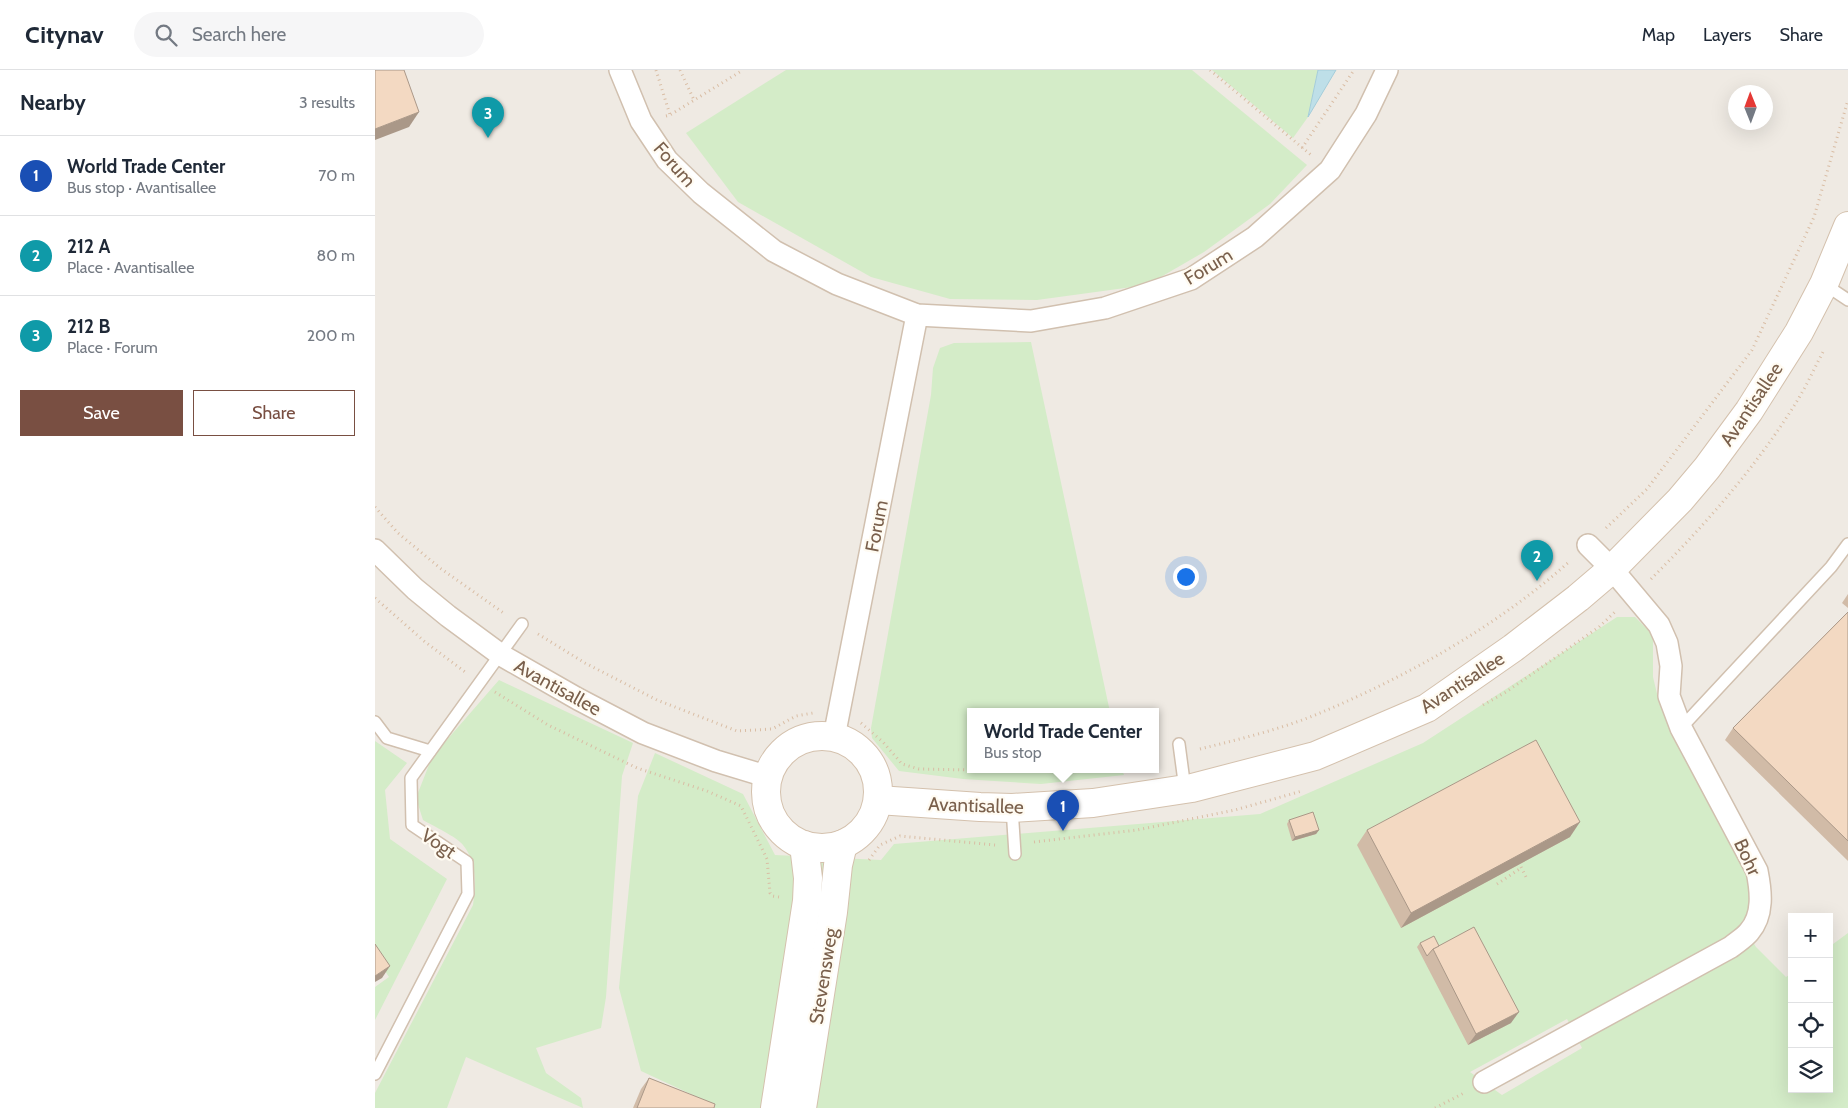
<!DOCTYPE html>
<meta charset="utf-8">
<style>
:root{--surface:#fff;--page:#f6f6f7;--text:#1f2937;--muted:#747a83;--line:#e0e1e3;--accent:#794f42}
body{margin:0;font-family:Cabin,sans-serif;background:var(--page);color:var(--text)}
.controls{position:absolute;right:15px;bottom:15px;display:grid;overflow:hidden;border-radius:0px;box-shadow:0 5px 20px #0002}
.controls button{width:45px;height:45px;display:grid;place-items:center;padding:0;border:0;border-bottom:1px solid var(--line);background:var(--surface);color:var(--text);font:25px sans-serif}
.compass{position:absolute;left:1353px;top:15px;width:45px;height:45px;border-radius:50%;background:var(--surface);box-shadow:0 5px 20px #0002;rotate:359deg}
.you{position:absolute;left:810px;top:506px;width:18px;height:18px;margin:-12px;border:4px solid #fff;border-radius:50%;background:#1a73e8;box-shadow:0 0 0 8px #1a73e833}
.badge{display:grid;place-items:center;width:32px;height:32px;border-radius:50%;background:var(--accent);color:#fff;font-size:16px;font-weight:700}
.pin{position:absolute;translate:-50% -41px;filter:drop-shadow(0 1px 2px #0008)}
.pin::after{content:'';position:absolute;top:26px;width:18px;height:15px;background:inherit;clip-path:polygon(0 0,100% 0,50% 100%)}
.popup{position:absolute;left:592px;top:638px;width:192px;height:65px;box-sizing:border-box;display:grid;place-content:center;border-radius:0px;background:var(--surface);filter:drop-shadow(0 1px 4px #0005);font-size:16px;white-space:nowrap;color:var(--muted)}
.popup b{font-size:19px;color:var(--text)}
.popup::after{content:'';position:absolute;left:50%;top:100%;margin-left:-10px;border:10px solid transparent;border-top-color:var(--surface)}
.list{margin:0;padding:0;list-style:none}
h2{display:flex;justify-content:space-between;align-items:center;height:65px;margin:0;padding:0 20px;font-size:21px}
h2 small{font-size:16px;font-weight:400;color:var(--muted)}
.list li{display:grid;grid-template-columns:32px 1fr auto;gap:15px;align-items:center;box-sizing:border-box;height:80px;padding:0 20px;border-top:1px solid var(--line)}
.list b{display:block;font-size:19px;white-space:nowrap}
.list p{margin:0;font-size:16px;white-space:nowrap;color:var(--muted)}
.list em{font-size:16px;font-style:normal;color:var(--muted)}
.actions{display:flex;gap:10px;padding:15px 20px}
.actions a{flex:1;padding:11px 0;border:1px solid var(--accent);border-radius:0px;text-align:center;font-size:18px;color:var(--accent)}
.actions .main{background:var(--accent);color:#fff}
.icon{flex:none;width:28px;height:28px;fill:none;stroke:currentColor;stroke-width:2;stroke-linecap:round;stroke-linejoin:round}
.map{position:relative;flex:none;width:1473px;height:1038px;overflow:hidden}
header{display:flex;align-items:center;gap:30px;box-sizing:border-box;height:70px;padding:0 25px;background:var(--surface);border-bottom:1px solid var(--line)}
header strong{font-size:24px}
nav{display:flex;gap:28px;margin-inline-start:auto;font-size:18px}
.search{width:350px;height:45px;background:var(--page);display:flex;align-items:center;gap:12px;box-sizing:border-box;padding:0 18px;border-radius:28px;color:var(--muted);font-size:19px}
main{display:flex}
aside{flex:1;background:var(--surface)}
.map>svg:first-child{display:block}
.industrial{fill:#efeae3;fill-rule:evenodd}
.green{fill:#d4ecc8;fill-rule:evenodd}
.water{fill:#bedfe8;stroke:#a4cdda}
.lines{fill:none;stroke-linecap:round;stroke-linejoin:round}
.lane-casing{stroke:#d1c0af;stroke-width:14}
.street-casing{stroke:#d1c0af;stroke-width:24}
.secondary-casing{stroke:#d4c1ad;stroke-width:30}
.path{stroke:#d9bda4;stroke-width:3;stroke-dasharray:1 4;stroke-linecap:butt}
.lane{stroke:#fff;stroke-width:11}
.street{stroke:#fff;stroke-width:21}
.secondary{stroke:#fff;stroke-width:28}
.wall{fill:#d1bba7}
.shaded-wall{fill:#aa9888}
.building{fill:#f3d9c2;stroke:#aa9888}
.labels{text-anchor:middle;stroke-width:4.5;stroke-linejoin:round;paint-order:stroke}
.street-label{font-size:19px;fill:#7a604c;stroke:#fffbf2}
</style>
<header>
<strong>Citynav</strong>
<div class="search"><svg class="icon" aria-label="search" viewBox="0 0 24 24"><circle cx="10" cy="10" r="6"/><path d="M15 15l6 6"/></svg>Search here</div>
<nav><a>Map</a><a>Layers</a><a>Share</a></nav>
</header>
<main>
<aside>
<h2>Nearby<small>3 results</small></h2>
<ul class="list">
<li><span class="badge" style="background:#1a4fb4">1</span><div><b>World Trade Center</b><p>Bus stop · Avantisallee</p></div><em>70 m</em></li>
<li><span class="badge" style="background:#0f9aa8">2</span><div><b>212 A</b><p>Place · Avantisallee</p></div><em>80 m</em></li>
<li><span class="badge" style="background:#0f9aa8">3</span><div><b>212 B</b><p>Place · Forum</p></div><em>200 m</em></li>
</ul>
<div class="actions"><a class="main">Save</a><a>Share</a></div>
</aside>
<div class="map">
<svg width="1473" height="1038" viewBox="0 0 1473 1038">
<rect width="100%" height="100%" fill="#fdf7eb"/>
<!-- industrial -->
<path class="industrial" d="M0 0H1473V1038H0ZM1360 22H1390V52H1360ZM596 642H780V700H596ZM1417 847H1454V1019H1417Z"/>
<!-- green -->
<g class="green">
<polygon points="411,0 817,0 932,95 895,134 829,182 772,215 662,230 575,229 496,207 363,132 311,63"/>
<polygon points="837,0 943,0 933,47 918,68"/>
<polygon points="656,272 735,642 596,642 596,700 747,700 749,705 666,714 588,709 524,701 497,668 496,658 556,325 558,298 565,278 579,273"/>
<path d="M1242 547H1260L1278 565V607L1284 632 1343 753 1372 804 1377 835 1367 854 1381 877 1411 907 1417 903V1019H1454V877L1473 863V1038H335V1033L266 1001 244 918 263 726 280 683 368 724 400 785 506 790 519 774 885 744 1048 673ZM1192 949 1207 978 1127 1025 1095 1002Z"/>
<path d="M124 610 258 673 247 706 231 927 226 958 161 978 171 1003 206 1028 208 1038 91 987 72 1038H0V1023L98 835C101 814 102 792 88 775 82 767 58 756 48 750L41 728 57 687Z"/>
<polygon points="0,671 32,693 10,720 15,769 72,809 0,950 0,917 14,907 0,886"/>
</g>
<!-- water -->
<polygon class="water" points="943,0 961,0 933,47"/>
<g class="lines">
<!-- lane casing -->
<g class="lane-casing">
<g id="lane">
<polyline points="1449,214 1473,230"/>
<polyline points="0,652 12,668 55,681"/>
<polyline points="1306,658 1456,497 1473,474"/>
<polyline points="804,674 810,719"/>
<polyline points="637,738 640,784"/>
<polyline points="0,1004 93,824 92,792 37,755 36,708 147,554"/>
</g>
</g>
<!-- street casing -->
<g class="street-casing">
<g id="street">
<polyline points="245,0 266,51 292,90 326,123 399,181 462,214 542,245 656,251 730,238 816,209 880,167 955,100 991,44 1012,0"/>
<polyline points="0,480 40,519 73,546 126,585 203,629 268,663 341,691 394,707"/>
<polyline points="459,667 542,245"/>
<path d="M1109 1012 1356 877C1362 872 1369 868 1374 862 1389 845 1386 821 1382 801L1306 658 1294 626 1296 596 1292 573 1284 555 1237 499 1213 475"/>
</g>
</g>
<!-- secondary casing -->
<g class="secondary-casing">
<g id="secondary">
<circle cx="447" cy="722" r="56"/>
<polyline points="503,730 605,737 637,738 718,733 817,718 940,686 1052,638 1138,578 1203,528 1237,499 1305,430 1332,398 1374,341 1424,262 1449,214 1473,156"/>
<polyline points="400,1038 432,831 433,808 429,775"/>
<polyline points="427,1038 458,842 463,795 468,774"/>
</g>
</g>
<!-- path -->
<g class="path">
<polyline points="281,0 295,45"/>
<polyline points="305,0 319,30"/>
<polyline points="835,0 936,85"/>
<polyline points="291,46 295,45 368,0"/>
<polyline points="927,78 979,0"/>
<polyline points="0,437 23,463 65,498 130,544"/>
<polyline points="1231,458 1272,419 1377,280 1439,147 1473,30"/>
<path d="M1276 509C1330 455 1382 396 1422 331 1432 315 1440 297 1449 280"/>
<polyline points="0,528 49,571 90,602"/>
<polyline points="163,564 210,593 282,630 362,661 397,659 421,646 438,643"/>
<polyline points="120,622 173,655 262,698 332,721 366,736 392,789 395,823 397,826 404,827"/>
<polyline points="1108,635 1131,622 1224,557 1242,540"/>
<polyline points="486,653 508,672 527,694 544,699 648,701 664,700"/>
<path d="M825 679C865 669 907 659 945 643 1033 606 1124 555 1195 491"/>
<polyline points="401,757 402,767"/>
<polyline points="659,772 762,760 860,740 927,721"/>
<polyline points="494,790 505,775 525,766 620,775"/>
<polyline points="1146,797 1151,807"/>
<polyline points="1122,814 1146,798"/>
<polyline points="1060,1038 1089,1023"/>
</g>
<!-- lane -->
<use href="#lane" class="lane"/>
<!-- street -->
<use href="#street" class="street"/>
<!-- secondary -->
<use href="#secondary" class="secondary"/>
</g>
<!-- wall -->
<g class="wall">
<polygon points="1473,524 1473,538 1467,533"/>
<polygon points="1473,542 1473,791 1350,670 1358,658"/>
<polygon points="914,750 944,760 941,764 917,771 912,754"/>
<polygon points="992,760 1195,767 1026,858 982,775"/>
<polygon points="1045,873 1064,876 1136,953 1093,975 1042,877"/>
<polygon points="274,1008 339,1038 258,1038 266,1019"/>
</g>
<!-- shaded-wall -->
<g class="shaded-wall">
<polygon points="44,42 34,57 0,70 0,59"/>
<polygon points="1205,752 1195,767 1026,858 1036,843"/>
<polygon points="944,760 941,764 917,771 920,767"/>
<polygon points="15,896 7,908 0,912 0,906"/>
<polygon points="1144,942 1136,953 1093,975 1101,964"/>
</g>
<!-- building -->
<g class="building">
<polygon points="0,0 29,0 44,42 0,59"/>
<polygon points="1473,542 1473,771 1358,658"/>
<polygon points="1161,670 1205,752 1036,843 992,760"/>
<polygon points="938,742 944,760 920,767 914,750"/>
<polygon points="1099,857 1144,942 1101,964 1058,879"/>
<polygon points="1059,866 1064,876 1058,879 1052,886 1045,873"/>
<polygon points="0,874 15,896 0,906"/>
<polygon points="274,1008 340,1034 339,1038 262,1038"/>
</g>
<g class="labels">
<!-- street labels -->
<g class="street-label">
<text transform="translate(300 94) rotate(49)" y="7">Forum</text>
<text transform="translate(833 196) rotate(-31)" y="7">Forum</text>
<text transform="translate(1376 334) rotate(-56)" y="7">Avantisallee</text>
<text transform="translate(501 456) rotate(-79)" y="7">Forum</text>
<text transform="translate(1087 612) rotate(-33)" y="7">Avantisallee</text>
<text transform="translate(183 617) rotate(29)" y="7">Avantisallee</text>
<text transform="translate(601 735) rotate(2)" y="7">Avantisallee</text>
<text transform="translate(64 773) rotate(34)" y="7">Vogt</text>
<text transform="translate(1373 787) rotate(65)" y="7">Bohr</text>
<text transform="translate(448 906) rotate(-81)" y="7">Stevensweg</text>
</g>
</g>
</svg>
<div class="controls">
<button>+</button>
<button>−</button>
<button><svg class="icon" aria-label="locate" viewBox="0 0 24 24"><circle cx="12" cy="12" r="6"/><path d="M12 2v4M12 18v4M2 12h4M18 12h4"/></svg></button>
<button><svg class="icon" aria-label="layers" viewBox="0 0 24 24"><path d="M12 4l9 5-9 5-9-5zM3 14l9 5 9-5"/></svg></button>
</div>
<svg class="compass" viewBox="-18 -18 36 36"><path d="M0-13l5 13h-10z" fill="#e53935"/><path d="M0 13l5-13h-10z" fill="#747a83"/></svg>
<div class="you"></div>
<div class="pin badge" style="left:688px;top:761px;background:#1a4fb4">1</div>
<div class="popup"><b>World Trade Center</b>Bus stop</div>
<div class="pin badge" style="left:1162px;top:511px;background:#0f9aa8">2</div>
<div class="pin badge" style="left:113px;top:68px;background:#0f9aa8">3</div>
</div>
</main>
